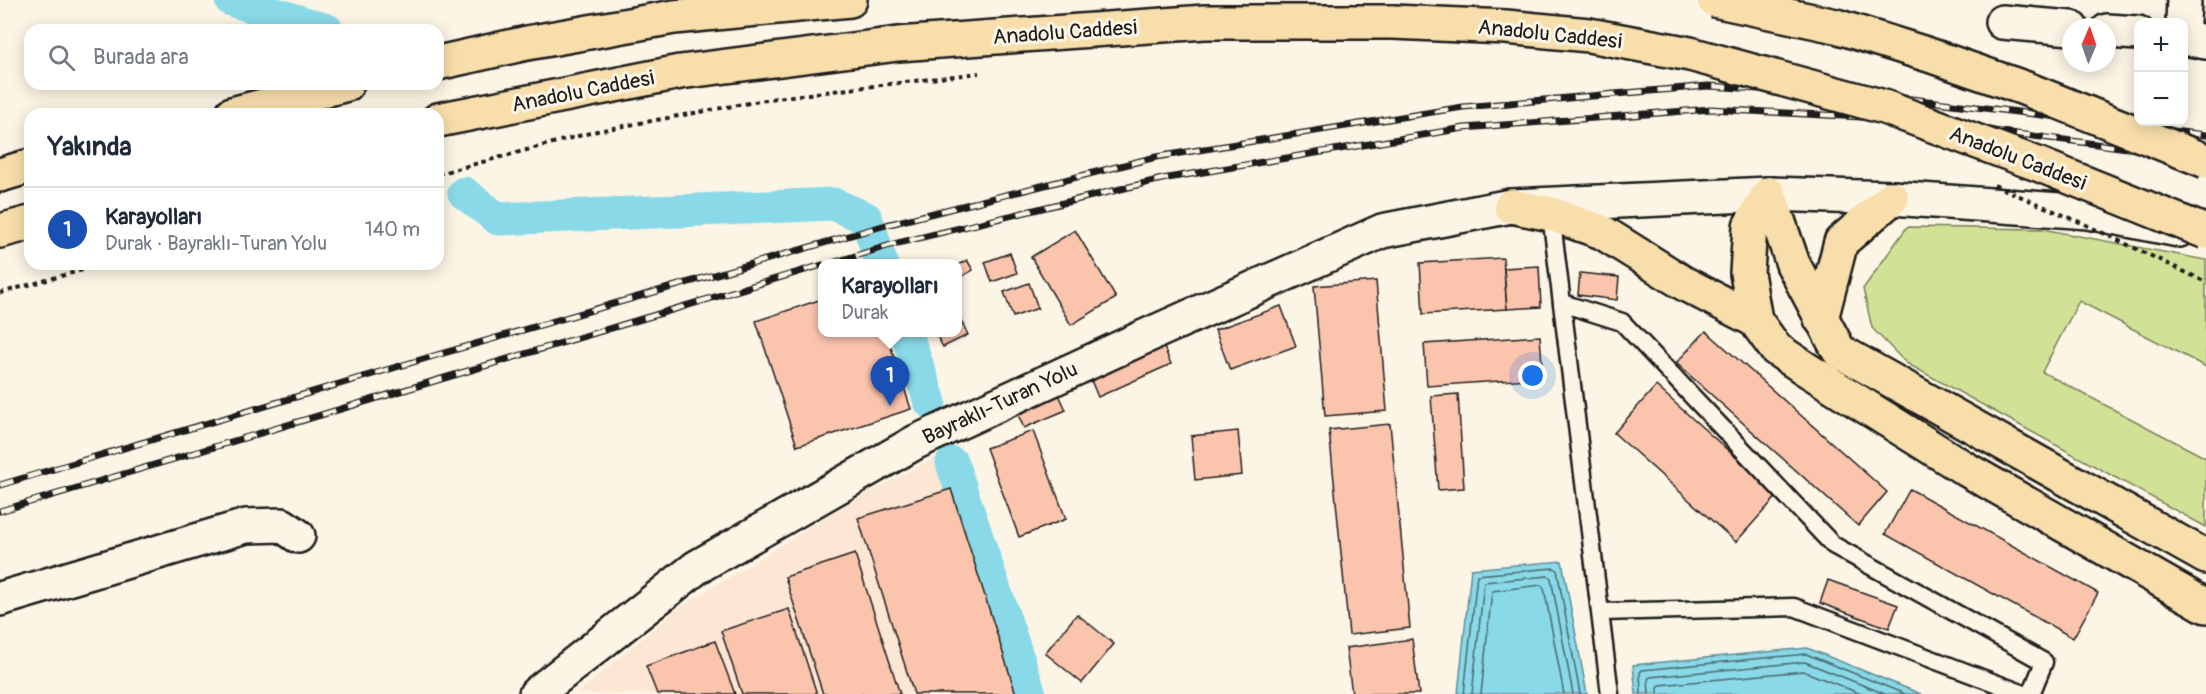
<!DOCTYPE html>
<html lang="tr">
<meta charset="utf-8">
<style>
:root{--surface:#fff;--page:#f2f2f3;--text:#1f2937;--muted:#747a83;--line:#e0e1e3;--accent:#7c3aed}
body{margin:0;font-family:Pangolin,sans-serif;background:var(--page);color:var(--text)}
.controls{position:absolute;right:18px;top:18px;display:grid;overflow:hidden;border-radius:12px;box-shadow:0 3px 15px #0003}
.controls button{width:54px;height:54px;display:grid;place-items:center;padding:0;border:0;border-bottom:2px solid var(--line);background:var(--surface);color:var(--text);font:30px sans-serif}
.compass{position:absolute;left:2062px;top:18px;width:54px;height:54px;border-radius:50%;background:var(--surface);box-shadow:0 3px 15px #0003;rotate:2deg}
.you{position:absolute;left:1533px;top:376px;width:21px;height:21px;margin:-15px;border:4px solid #fff;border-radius:50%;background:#1a73e8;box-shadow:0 0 0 9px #1a73e833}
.badge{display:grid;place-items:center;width:39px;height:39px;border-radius:50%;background:var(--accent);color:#fff;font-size:20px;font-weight:700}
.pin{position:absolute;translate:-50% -50px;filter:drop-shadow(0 2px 3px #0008)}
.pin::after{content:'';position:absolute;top:32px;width:21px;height:18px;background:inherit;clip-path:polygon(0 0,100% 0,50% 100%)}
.popup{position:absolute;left:818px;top:259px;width:144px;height:78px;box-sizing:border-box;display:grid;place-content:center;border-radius:12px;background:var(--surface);filter:drop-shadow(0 2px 4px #0005);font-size:20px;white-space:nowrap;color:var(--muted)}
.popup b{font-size:22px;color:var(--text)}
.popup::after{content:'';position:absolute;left:50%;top:100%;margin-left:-12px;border:12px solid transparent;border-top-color:var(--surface)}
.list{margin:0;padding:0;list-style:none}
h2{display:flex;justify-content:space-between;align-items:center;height:78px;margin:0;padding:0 24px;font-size:26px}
h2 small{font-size:20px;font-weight:400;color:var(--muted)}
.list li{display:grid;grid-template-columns:39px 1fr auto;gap:18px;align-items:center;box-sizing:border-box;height:84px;padding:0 24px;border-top:2px solid var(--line)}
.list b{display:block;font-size:22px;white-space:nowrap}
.list p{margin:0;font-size:20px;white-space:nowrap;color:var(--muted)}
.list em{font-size:20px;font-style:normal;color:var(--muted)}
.icon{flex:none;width:33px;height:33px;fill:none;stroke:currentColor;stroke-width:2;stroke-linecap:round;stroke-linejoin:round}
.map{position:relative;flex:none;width:2206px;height:694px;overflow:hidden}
.search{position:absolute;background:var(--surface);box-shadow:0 3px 15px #0003;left:24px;top:24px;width:420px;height:66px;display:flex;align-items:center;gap:15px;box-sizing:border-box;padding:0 21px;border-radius:18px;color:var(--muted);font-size:22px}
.panel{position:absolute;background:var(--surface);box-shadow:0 3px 15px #0003;left:24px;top:108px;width:420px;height:162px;border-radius:18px}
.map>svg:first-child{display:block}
.built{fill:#fce6d4}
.green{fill:#d1e195;stroke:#767e58;stroke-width:1.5}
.water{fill:#8ad9e8;stroke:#5e8d96;stroke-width:1.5}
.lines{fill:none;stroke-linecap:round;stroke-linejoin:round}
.shore{stroke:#48686e;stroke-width:1.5}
.canal{stroke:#8ad9e8;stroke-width:33}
.building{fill:#fbc4ad;stroke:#1c1c1c;stroke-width:1.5}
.service-casing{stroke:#1c1c1c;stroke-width:21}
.minor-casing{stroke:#1c1c1c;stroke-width:38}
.tertiary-casing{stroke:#1c1c1c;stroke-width:38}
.secondary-casing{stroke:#1c1c1c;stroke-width:38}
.trunk-casing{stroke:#1c1c1c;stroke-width:38}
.path{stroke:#1c1c1c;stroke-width:4;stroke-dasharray:4.5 4.5;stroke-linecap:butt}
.service{stroke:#fcf5e5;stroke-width:16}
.minor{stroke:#fcf5e5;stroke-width:33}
.tertiary{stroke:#fcf5e5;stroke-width:33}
.secondary{stroke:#fcf5e5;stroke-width:33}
.trunk{stroke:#f8deab;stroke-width:33}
.rail-casing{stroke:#1c1c1c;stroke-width:7}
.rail{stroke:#fcf5e5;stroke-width:4.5;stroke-dasharray:14;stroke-linecap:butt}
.trunk-bridge-casing{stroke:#1c1c1c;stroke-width:38;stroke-linecap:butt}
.path-bridge{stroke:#1c1c1c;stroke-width:4;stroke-dasharray:4.5 4.5;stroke-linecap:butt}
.trunk-bridge{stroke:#f8deab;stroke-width:33}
.labels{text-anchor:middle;stroke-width:6;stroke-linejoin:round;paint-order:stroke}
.street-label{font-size:21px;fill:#1c1c1c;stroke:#fcf5e5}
</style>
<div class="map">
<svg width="2206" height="694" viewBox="0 0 2206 694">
<rect width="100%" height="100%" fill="#fcf5e5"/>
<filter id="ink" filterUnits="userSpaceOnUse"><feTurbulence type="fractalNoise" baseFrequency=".0167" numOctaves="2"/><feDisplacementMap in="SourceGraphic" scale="12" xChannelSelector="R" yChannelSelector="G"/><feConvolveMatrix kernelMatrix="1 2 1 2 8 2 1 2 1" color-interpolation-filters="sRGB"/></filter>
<g filter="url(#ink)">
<!-- built -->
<polygon class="built" points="940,455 1018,694 577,694 676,610 849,503"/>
<!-- green -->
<polygon class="green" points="1907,227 2042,229 2206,260 2206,367 2079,301 2042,372 2206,458 2206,527 1906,363 1872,328 1863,289"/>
<!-- water -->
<g class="water">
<polygon points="1562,561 1587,694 1458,694 1471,569"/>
<polygon points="1807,648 1921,694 1636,694 1633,665"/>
</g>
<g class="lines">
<!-- shore -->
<g class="shore">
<polyline points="1464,694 1477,575 1554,568 1557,570 1580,694"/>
<polyline points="1472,694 1484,582 1548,576 1551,578 1573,694"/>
<polyline points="1481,694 1492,591 1541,585 1544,588 1564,694"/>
<polyline points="1641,694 1640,673 1642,670 1806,654 1905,694"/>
<polyline points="1649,694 1648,679 1650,677 1805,662 1885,694"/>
<polyline points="1658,694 1658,687 1660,685 1803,671 1861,694"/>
</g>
<!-- canal -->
<g class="canal">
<polyline points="231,0 327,30"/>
<polyline points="464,193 498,219 833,204 866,218 882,264"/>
<polyline points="906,332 930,402"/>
<polyline points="952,463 1030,694"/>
</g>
</g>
<!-- building -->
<g class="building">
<polygon points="1075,230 1116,298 1071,325 1031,257"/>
<polygon points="1010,253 1017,273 992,282 985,262"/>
<polygon points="1503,258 1507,309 1423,314 1420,263"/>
<polygon points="967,260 973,270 958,279 958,265"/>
<polygon points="1539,266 1541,307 1507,309 1504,268"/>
<polygon points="1580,273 1619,277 1617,300 1578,295"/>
<polygon points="1376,281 1387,411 1325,416 1314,286"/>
<polygon points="1029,283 1038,308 1013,317 1004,292"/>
<polygon points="822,299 822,332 886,332 911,409 797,446 756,321"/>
<polygon points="1281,306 1296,346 1230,370 1215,330"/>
<polygon points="958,314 968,335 943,347 935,332 958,332"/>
<polygon points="1706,331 1887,492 1858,526 1676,363"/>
<polygon points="1540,336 1543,378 1427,386 1424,344"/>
<polygon points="1163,345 1171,364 1098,397 1090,378"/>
<polygon points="1656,386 1778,495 1736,542 1614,433"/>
<polygon points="1057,390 1066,410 1024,428 1015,408"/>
<polygon points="1458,394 1464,488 1438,490 1431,396"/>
<polygon points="1390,424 1410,628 1349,635 1329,430"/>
<polygon points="1033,431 1066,519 1019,537 986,448"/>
<polygon points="1238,431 1242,475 1195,480 1191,436"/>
<polygon points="951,489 1016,694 914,694 858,518"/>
<polygon points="1910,489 2098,593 2073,638 1885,534"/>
<polygon points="855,554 900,694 823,694 785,577"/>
<polygon points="1828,580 1898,605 1889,628 1820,603"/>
<polygon points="789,609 817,694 742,694 721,631"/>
<polygon points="1077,614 1114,644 1082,683 1045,653"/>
<polygon points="1412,639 1419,694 1352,694 1346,648"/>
<polygon points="715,641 735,694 657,694 646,666"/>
</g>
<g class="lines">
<!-- service casing -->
<g class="service-casing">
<g id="service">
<polyline points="1551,214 1610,694"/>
<polyline points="1562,303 1622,322 1833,545 2044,662 2031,694"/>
<polyline points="1601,612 1794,607 2024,694"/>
</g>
</g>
<!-- minor casing -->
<g class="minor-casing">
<g id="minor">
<polyline points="2183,22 2184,0"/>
<polyline points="0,599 246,526 282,525 298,536"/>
</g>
</g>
<!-- tertiary casing -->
<g class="tertiary-casing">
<g id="tertiary">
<polyline points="2002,22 2071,28"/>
<polyline points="2107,31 2138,33"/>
<polyline points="2184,38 2206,42"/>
<polyline points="536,694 697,567 916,442 1144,337 1382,231 1511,206 1769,194"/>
</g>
</g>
<!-- secondary casing -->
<g class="secondary-casing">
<polyline id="secondary" points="1769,194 1892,198 2088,212 2179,230"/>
</g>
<!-- trunk casing -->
<g class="trunk-casing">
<g id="trunk">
<polyline points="438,63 527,43 674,17 850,0"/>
<polyline points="232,114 347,84"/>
<polyline points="438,120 680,72 898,44 1205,22 1393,22"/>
<polyline points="0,175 30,166"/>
<polyline points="1769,194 1793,264 1839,351 2206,557"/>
<polyline points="1511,206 1551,214 1602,232 1685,284 1755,320 1776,349 1806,369 1964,468 2206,606"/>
<polyline points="0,231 30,223"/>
<polyline points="1821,319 1841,242 1892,198"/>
<polyline points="1755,320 1747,273 1750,226 1769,194"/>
</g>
</g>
<!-- path -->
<g class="path">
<polyline points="438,174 597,131 776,98 979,73"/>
<polyline points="0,293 104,264"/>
</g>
<!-- service -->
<use href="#service" class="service"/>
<!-- minor -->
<use href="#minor" class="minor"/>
<!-- tertiary -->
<use href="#tertiary" class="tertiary"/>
<!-- secondary -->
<use href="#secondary" class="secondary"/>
<!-- trunk -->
<use href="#trunk" class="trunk"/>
<!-- rail casing -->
<g class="rail-casing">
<g id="rail">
<polyline points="829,264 894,244 1162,179 1464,128 1711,109 1900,119 2206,158"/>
<polyline points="0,485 430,357 886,225 1156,157 1463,107 1708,86 1903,98 2206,135"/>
<polyline points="0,511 822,265"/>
</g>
</g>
<!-- rail -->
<use href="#rail" class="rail"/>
<!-- trunk-bridge casing -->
<g class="trunk-bridge-casing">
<g id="trunk-bridge">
<polyline points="1714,0 1836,26 1929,55 2024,88 2206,161"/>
<polyline points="1393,22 1506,27 1589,35 1690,54 1884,107 2040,165 2206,232"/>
</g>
</g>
<!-- path-bridge -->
<polyline class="path-bridge" points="1994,185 2082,223 2206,282"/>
<!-- trunk-bridge -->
<use href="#trunk-bridge" class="trunk-bridge"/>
</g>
</g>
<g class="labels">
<!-- street labels -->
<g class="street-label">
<text transform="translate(1065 32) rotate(-4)" y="7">Anadolu Caddesi</text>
<text transform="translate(1550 34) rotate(6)" y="7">Anadolu Caddesi</text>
<text transform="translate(583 91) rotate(-11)" y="7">Anadolu Caddesi</text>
<text transform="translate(2018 158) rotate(21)" y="7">Anadolu Caddesi</text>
<text transform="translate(1000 403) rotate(-25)" y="7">Bayraklı-Turan Yolu</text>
</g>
</g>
</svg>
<div class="controls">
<button>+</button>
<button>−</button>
</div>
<svg class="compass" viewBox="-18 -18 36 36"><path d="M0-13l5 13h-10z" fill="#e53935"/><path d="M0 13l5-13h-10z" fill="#747a83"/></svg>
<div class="you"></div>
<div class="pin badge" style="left:890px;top:406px;background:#1a4fb4">1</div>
<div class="popup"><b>Karayolları</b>Durak</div>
<div class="search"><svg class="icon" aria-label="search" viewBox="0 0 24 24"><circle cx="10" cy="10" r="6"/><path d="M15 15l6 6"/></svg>Burada ara</div>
<section class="panel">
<h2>Yakında<small></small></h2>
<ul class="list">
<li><span class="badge" style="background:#1a4fb4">1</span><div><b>Karayolları</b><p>Durak · Bayraklı-Turan Yolu</p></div><em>140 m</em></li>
</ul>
</section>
</div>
